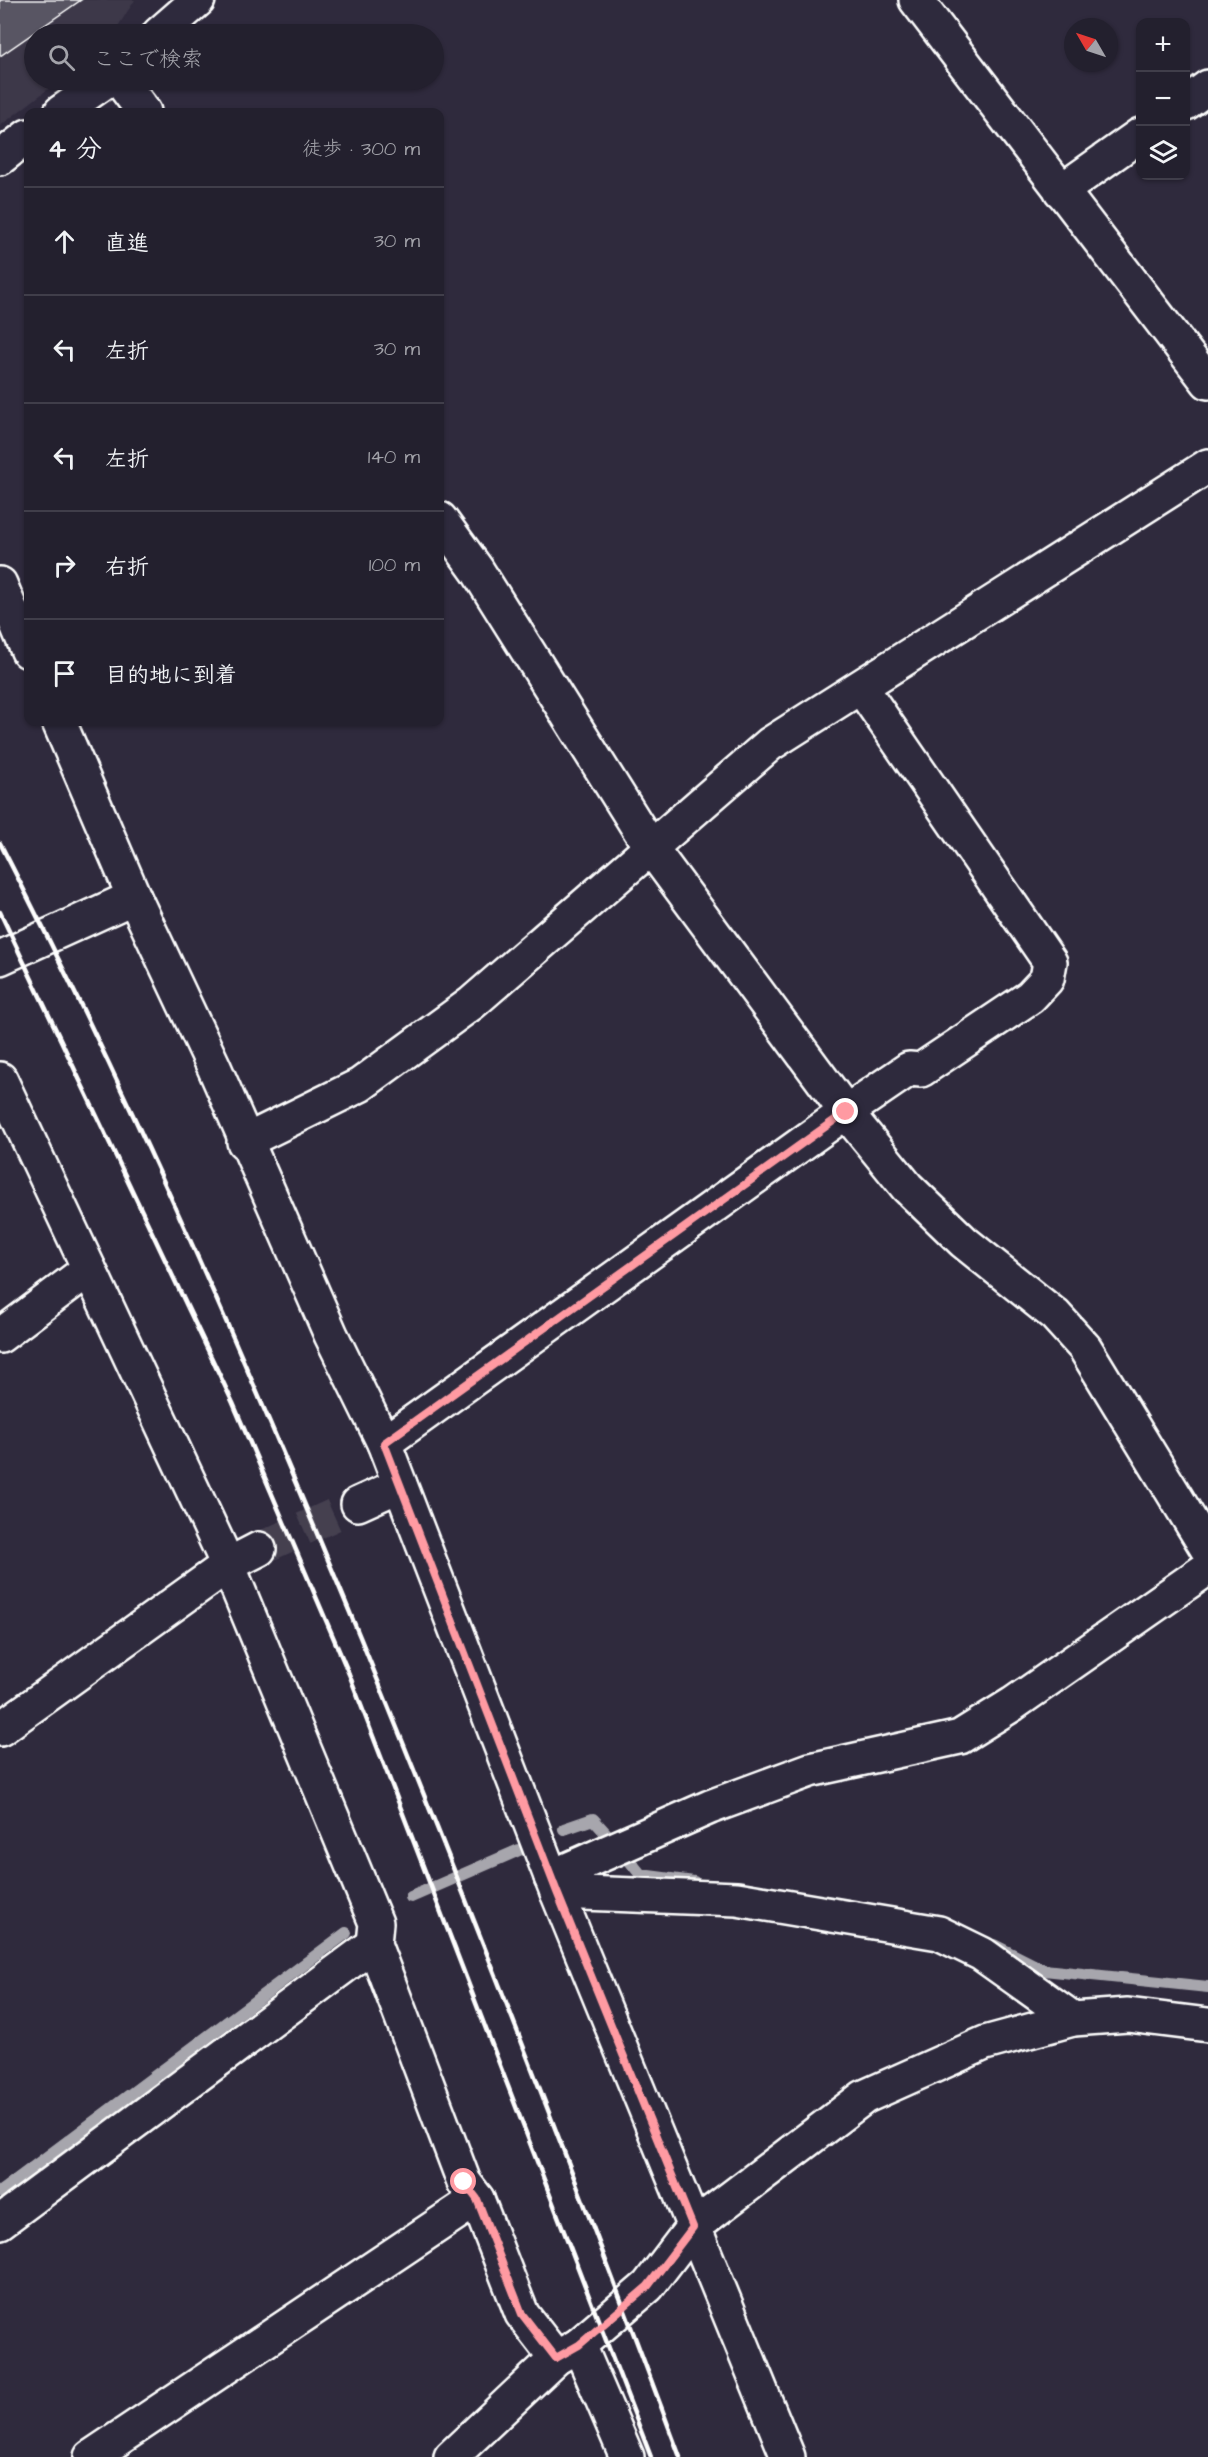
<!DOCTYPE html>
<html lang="ja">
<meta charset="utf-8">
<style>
:root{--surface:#23202e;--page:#2b2836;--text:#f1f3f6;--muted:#a3a3aa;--line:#403e4a}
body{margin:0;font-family:"Architects Daughter","Klee One",sans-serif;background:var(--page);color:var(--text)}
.controls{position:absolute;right:18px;top:18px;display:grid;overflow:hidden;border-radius:12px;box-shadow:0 2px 4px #0004}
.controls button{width:54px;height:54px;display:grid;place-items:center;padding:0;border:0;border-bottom:2px solid var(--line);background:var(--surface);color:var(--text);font:30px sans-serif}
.compass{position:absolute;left:1064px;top:18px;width:54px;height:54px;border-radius:50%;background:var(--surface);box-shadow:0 2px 4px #0004;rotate:309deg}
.stop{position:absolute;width:18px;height:18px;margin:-14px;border:4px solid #ff9aa2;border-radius:50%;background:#fff}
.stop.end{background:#ff9aa2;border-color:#fff;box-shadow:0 2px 6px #0008}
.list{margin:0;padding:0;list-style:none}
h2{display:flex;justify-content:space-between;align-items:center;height:78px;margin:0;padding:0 24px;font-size:26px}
h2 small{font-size:20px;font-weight:400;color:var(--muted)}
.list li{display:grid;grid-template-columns:39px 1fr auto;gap:18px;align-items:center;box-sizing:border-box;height:108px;padding:0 24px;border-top:2px solid var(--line)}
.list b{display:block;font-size:22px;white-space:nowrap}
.list em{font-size:20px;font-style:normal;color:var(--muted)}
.icon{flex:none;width:33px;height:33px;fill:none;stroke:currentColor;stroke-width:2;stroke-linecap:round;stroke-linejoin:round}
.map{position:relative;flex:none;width:1208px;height:2457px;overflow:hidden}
.search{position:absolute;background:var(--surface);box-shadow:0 2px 4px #0004;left:24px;top:24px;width:420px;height:66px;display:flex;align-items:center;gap:15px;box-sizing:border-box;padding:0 21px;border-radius:33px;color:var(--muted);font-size:22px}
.panel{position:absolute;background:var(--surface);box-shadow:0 2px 4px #0004;left:24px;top:108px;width:420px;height:618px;border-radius:12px}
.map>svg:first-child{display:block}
.built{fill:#3c3749}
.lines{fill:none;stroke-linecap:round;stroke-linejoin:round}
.stream{stroke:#a7a6ad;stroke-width:12}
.building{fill:#595564;stroke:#fff;stroke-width:1.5}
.minor-tunnel{stroke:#443f50;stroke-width:33;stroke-dasharray:33 16;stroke-linecap:butt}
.minor-casing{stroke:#fff;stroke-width:38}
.minor{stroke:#2f2a3d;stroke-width:33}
.rail{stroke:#fff;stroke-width:4.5}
.route{stroke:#ff9aa2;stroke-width:8}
</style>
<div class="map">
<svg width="1208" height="2457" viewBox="0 0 1208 2457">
<rect width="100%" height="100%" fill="#2f2a3d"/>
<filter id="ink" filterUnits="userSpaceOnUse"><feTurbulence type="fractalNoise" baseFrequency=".0167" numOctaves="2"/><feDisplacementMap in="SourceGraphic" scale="12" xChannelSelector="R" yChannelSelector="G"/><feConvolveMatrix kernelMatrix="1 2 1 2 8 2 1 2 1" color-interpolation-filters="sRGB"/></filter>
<g filter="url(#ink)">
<!-- built -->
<polygon class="built" points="0,0 135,0 113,34 34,34 34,80 60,80 0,126"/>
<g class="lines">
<!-- stream -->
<g class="stream">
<polyline points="564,1829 593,1819 612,1840"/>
<polyline points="625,1855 641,1875 694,1882"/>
<polyline points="411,1897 519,1850"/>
<polyline points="994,1945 1044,1970 1208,1987"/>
<polyline points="0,2192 346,1933"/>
</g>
</g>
<!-- building -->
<polygon class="building" points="0,0 81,0 0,56"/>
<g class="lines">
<!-- minor-tunnel -->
<polyline class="minor-tunnel" points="259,1549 358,1504"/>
<!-- minor casing -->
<g class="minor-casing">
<g id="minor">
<polyline points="916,0 1208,382"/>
<polyline points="159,34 198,0"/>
<polyline points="120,80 144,112"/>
<polyline points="1186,103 1208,87"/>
<polyline points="61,112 107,80"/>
<polyline points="0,158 28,136"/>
<polyline points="1061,191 1140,135"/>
<polyline points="440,519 477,570 651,848 846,1112 907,1187 964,1242 1055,1315 1085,1348 1208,1550"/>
<polyline points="0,584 28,651"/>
<polyline points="59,722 134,897 214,1067 331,1335 384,1443 557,1892 788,2457"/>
<polyline points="0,958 134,897"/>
<polyline points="0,1079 228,1565 376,1923 374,1944 464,2182 477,2199 91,2457"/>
<polyline points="244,1142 360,1085 472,1003 770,744 1208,466"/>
<polyline points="0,1336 89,1269"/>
<polyline points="384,1443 846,1112 909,1069 921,1070 1030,997 1047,979 1050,962 861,687"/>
<polyline points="358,1504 400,1485"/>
<polyline points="0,1729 228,1565 259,1549"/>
<polyline points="551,1877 710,1807 810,1770 960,1737 1013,1704 1208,1568"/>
<polyline points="557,1892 737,1899 939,1933 982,1954 1073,2019"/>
<polyline points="477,2199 522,2314 556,2358"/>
<polyline points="0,2222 374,1944"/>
<polyline points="579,2345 627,2457"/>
<polyline points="451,2457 556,2358 579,2345 648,2286 693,2227 864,2097 985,2043 1073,2019 1128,2015 1208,2025"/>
</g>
</g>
<!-- minor -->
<use href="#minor" class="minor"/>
<!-- rail -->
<g class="rail">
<path d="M0 843C133 1101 249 1368 360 1637 471 1908 577 2182 680 2457"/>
<polyline points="0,912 233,1403 349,1674 651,2457"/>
</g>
</g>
</g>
<g class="lines" filter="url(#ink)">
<!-- route -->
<polyline class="route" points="464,2182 477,2199 522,2314 556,2358 579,2345 648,2286 693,2227 557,1892 384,1443 846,1112"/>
</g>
</svg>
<div class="controls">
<button>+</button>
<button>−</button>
<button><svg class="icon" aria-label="layers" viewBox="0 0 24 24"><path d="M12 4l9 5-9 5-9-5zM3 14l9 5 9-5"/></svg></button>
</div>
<svg class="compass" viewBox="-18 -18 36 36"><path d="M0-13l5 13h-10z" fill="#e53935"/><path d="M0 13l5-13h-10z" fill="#a3a3aa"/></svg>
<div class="stop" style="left:464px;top:2182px"></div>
<div class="stop end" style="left:846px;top:1112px"></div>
<div class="search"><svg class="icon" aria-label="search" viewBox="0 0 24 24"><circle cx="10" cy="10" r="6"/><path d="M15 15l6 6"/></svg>ここで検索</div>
<section class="panel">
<h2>4 分<small>徒歩 · 300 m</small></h2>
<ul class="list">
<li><svg class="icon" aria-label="ahead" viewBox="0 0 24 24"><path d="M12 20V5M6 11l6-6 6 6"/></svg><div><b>直進</b></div><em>30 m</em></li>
<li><svg class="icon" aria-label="left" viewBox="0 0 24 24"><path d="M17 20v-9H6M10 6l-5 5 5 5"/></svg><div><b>左折</b></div><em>30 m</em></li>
<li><svg class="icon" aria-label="left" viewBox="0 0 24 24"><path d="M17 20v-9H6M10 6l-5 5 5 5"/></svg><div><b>左折</b></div><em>140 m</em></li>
<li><svg class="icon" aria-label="right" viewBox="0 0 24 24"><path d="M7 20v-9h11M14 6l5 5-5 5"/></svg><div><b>右折</b></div><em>100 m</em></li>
<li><svg class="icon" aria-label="arrive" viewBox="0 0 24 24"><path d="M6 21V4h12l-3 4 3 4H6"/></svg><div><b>目的地に到着</b></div></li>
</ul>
</section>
</div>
